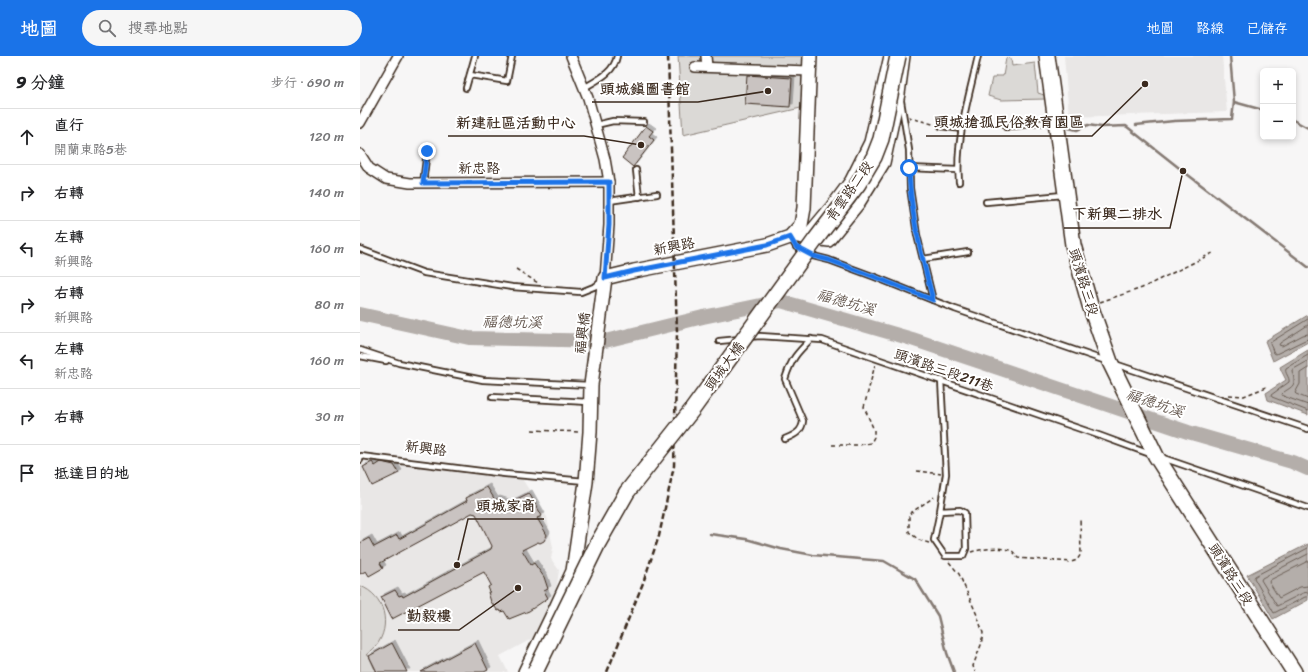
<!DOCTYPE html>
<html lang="zh-TW">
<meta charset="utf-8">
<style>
:root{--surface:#fff;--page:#f6f6f6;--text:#202124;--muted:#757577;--line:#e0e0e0;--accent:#1a73e8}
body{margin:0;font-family:Sriracha,"LXGW WenKai TC",sans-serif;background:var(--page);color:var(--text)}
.controls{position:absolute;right:12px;top:12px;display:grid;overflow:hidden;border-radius:6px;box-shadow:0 2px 6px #0003}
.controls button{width:36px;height:36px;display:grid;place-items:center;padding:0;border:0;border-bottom:1px solid var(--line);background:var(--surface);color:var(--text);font:20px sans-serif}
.stop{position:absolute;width:12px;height:12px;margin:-9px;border:3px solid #1a73e8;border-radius:50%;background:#fff}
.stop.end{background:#1a73e8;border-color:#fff;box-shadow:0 1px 4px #0008}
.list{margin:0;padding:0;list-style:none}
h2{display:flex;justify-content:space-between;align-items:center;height:52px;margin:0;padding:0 16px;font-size:17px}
h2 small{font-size:13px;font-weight:400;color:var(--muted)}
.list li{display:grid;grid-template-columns:26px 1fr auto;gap:12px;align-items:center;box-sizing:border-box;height:56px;padding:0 16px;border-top:1px solid var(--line)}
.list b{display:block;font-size:15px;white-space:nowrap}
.list p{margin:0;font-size:13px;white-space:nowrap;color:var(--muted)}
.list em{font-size:13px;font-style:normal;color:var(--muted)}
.icon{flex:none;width:22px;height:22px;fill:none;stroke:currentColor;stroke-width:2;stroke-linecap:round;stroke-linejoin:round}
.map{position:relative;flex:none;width:948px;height:616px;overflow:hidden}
header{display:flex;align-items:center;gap:24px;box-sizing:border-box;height:56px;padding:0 20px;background:var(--accent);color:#fff}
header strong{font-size:19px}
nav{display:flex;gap:22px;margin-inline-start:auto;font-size:14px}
.search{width:280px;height:36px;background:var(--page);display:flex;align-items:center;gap:10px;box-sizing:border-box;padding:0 14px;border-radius:22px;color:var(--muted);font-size:15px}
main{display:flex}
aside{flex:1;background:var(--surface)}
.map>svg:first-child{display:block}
.built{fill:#e9e7e6}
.green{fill:#dbd9d6;stroke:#8b827a}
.water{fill:#b4aeaa;stroke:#847972}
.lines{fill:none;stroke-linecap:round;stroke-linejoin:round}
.shore{stroke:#6b5f56;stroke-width:1}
.stream{stroke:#847972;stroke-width:2.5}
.river{stroke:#b4aeaa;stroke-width:14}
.building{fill:#c9c3c1;stroke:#3b2a1e;filter:url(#shadow)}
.lane-casing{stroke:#3b2a1e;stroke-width:8}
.street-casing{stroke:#3b2a1e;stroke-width:12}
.secondary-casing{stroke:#3b2a1e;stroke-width:16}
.primary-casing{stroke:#3b2a1e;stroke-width:18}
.path{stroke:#3b2a1e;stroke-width:1.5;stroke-dasharray:4 3;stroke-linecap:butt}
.lane{stroke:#fff;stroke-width:4.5}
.street{stroke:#fff;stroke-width:9}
.secondary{stroke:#fff;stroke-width:13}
.primary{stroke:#fff;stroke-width:15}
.rail{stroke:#3b2a1e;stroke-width:2.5;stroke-dasharray:6 3;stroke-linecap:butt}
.primary-bridge-casing{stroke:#3b2a1e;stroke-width:18;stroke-linecap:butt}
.primary-bridge{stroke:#fff;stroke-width:15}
.route{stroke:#1a73e8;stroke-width:5}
.labels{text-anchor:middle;stroke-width:4;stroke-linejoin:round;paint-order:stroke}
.street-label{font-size:14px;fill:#3b2a1e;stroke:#fff}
.water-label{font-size:15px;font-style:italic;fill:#65584f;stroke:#fff}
.leader{fill:none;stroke:#3b2a1e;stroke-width:1.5}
.callout-dot{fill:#3b2a1e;stroke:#fff;stroke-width:1.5}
.callout-label{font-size:15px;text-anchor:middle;font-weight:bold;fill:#3b2a1e;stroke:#fff;stroke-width:4;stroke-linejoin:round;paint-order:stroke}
</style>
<header>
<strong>地圖</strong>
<div class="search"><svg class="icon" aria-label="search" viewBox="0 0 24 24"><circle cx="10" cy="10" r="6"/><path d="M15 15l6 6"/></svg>搜尋地點</div>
<nav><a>地圖</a><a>路線</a><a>已儲存</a></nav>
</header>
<main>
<aside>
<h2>9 分鐘<small>步行 · 690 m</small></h2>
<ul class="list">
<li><svg class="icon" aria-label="ahead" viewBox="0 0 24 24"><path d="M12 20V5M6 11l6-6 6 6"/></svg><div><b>直行</b><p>開蘭東路5巷</p></div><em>120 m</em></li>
<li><svg class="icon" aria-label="right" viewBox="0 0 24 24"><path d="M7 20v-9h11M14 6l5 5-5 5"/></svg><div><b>右轉</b></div><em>140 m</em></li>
<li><svg class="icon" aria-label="left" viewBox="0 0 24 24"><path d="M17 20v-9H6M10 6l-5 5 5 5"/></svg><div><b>左轉</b><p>新興路</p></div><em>160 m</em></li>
<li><svg class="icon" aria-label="right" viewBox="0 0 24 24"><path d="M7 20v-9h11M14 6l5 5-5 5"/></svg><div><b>右轉</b><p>新興路</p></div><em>80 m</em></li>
<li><svg class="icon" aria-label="left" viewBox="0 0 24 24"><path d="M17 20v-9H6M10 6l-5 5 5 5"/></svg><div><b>左轉</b><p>新忠路</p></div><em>160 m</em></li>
<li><svg class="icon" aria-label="right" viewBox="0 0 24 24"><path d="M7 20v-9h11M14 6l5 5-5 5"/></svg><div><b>右轉</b></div><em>30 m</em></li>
<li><svg class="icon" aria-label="arrive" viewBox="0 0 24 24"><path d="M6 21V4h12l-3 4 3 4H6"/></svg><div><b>抵達目的地</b></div></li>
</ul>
</aside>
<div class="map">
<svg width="948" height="616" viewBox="0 0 948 616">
<defs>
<filter id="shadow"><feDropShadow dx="3" dy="-3" stdDeviation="0" flood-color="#0004"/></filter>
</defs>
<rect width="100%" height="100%" fill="#f7f6f6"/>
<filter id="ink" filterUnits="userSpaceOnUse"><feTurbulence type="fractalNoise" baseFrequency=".025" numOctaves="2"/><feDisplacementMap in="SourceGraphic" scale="8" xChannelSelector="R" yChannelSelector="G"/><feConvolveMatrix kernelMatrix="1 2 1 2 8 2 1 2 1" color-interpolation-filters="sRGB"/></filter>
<g filter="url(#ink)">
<!-- built -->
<g class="built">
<polygon points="704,0 862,0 867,56 709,61"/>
<polygon points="6,404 162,423 187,461 193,492 191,503 199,514 196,536 177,580 140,600 148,616 0,616 0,412"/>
</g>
<!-- green -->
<g class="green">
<polygon points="318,0 446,0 445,51 323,79"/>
<polygon points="646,2 651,3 652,10 675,7 678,37 684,39 686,43 641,44 628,40 632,22 635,22 636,20 643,20"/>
<path d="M0 530C25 539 32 570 16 590 13 594 9 596 6 599L9 600 16 616H0Z"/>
</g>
<!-- water -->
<g class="water">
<polygon points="948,259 948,286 913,305 905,285"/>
<polygon points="948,294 948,359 908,344 906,337 926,324 921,314 920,311"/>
<polygon points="948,488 948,544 913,563 887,519"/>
</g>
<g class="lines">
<!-- shore -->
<g class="shore">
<polyline points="948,263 911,286 910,288 914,297 916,298 945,284 948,283"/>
<polyline points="948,269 920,287 919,289 922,290 943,279 948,278"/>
<path d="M948 299 926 312C924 317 930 321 929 326L911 339 912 341 948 355"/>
<path d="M948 305 932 314C932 317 934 320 934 324 935 332 926 333 922 338L923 340 948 349"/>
<polyline points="948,312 940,317 940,328 935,337 936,338 948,343"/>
<polyline points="948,492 895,520 894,522 914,557 945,541 948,541"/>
<polyline points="948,498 902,522 901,524 917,550 943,537 948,536"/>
<polyline points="948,505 910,524 909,526 919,542 940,531 948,530"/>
</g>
<!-- stream -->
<g class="stream">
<polyline points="870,0 874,46"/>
<polyline points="933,64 948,72"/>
<polyline points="776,69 814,65 872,63 874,46 903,54"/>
<polyline points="705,71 717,74 728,69 741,71 766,70 823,115 948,211"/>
<polyline points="350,478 386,483 421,493 453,499 524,505 555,523 578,560 587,597 594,616"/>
</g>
<!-- river -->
<polyline class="river" points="0,258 109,282 245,285 343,261 421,245 552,283 828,376 932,406 948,413"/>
</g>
<!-- building -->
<g class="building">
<polygon points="387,19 432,22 430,51 385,48"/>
<polygon points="286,70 293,75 289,80 294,84 273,111 262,102"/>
<polygon points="12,406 15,410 21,406 34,409 39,417 12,430 3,411"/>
<polygon points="127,431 135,444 137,443 149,447 169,437 182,460 177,462 187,479 184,485 180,487 178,486 162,494 171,509 174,507 184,521 188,533 184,535 188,542 169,555 149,563 144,555 141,556 140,554 138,555 131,546 128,536 130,536 128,531 131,529 124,516 95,531 95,530 32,563 21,541 35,534 39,540 42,539 43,541 131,493 132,490 116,458 112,457 20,507 23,512 9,520 6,515 0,518 0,487 9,482 14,491 37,479 39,483 107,445 106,442"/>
<polygon points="32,587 47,616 17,616 9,600"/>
<polygon points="115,587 128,614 124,616 61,616"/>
</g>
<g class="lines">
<!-- lane casing -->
<g class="lane-casing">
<g id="lane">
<polyline points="110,19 147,25 152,0"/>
<polyline points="106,32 115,0"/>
<path d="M224 32C237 24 254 17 257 0"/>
<polyline points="541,45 549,94 550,132 557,179 573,244"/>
<polyline points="236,69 253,65 284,66"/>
<polyline points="581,70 601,73"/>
<polyline points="646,71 694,65"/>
<polyline points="549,112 598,114"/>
<polyline points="276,114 279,141"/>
<path d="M599 126C595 84 609 41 618 0"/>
<polyline points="63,127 67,95"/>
<polyline points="249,145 297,138"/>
<polyline points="626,146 703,139"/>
<polyline points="431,182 436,191 453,200 469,204 515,221 595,253 746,305"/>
<polyline points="0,193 64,217 152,231 221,236 236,230 242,225"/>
<polyline points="563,203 608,196"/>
<polyline points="389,281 400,280 462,284 741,380 790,398"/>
<polyline points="359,285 380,283"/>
<polyline points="0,294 39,307 123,324 230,329"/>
<polyline points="0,300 26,305"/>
<polyline points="755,308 948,373"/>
<polyline points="132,341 229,346"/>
<path d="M425 383C434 379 442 376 443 365L425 323C432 302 436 298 451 283"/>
<polyline points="803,402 948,452"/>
<polyline points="0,404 1,400 145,418 225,425"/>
<polyline points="580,455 600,454 605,457 606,493 603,500 585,500 574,484 580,455 586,418 581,324"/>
</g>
</g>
<!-- street casing -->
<g class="street-casing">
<g id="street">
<polyline points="211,0 228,42 245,103 249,126 249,169 245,222"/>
<polyline points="346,0 347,11"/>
<polyline points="335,11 450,15"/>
<polyline points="0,67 38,0"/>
<polyline points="0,98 9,112 26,123 50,127 249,126"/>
<polyline points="430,181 469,186 499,149 525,107 540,38 545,0"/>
<polyline points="443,183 473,147 490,124 509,86 529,0"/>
</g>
</g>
<!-- secondary casing -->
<g class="secondary-casing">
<polyline id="secondary" points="165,616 195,554 213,515 226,426 230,376 231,329 245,222 274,215 407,189 430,181 441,169 444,152 450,0"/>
</g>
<!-- primary casing -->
<g class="primary-casing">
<polyline id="primary" points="687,0 713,189 730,249 750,306 796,400 934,616"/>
</g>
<!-- path -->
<g class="path">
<polyline points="549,60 551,62 576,69"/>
<polyline points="156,213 178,227"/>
<polyline points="740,246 782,232 855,196"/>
<polyline points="869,339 884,340 909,330"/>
<polyline points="172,374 220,376"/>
<polyline points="472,389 498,389 511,387 514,381 514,374 504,351 515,309"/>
<polyline points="557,415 581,418"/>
<polyline points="569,487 559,484 549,476 549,458 574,441"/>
<path d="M611 496C622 493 641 490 652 495 654 496 656 500 658 502L711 506 717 504 721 498 720 462"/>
<polyline points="589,506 599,518 617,559 623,577 621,589 613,610 615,616"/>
</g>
<!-- lane -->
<use href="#lane" class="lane"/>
<!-- street -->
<use href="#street" class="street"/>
<!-- secondary -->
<use href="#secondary" class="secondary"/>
<!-- primary -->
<use href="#primary" class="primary"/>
<!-- rail -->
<polyline class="rail" points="247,616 283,527 299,480 314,410 317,276 308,0"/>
<!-- primary-bridge casing -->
<g class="primary-bridge-casing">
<polyline id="primary-bridge" points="175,616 238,487 267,436 332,354 456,183 498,128 514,101 521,83 538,0"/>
</g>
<!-- primary-bridge -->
<use href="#primary-bridge" class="primary-bridge"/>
</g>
</g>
<g class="lines" filter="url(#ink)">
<!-- route -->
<path class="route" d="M67 95 63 127 249 126V169L245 222 274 215 407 189 430 181 436 191 453 200 469 204 515 221 573 244C562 200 550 157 549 112"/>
</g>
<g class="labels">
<!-- street labels -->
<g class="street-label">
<text x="119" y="117">新忠路</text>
<text transform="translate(489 135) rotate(-55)" y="5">青雲路二段</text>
<text transform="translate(314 190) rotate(-11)" y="5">新興路</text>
<text transform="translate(724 226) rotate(73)" y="5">頭濱路三段</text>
<text transform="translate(222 277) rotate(-83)" y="5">福興橋</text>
<text transform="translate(364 310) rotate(-54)" y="5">頭城大橋</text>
<text transform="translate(584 314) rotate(19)" y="5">頭濱路三段211巷</text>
<text transform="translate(66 392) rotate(7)" y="5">新興路</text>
<text transform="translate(871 518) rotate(58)" y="5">頭濱路三段</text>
</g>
<!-- water labels -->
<g class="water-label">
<text transform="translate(486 246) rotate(16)" y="5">福德坑溪</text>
<text transform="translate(152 266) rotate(1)" y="5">福德坑溪</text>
<text transform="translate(795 347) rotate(19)" y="5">福德坑溪</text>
</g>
</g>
<!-- callouts -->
<path class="leader" d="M408 35L338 46H232M785 28L732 80H566M281 89L224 80H88M823 115L810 172H704M97 509L108 463H184M158 532L99 574H38"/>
<g class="callout-dot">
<circle cx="408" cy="35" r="4"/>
<circle cx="785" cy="28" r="4"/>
<circle cx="281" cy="89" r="4"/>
<circle cx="823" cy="115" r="4"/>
<circle cx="97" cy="509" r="4"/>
<circle cx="158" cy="532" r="4"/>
</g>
<g class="callout-label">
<text x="285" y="38">頭城鎮圖書館</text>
<text x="649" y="71">頭城搶孤民俗教育園區</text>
<text x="156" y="72">新建社區活動中心</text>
<text x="757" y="163">下新興二排水</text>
<text x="146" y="455">頭城家商</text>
<text x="69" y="565">勤毅樓</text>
</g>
</svg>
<div class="controls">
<button>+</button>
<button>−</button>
</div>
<div class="stop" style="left:549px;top:112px"></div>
<div class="stop end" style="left:67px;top:95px"></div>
</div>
</main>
